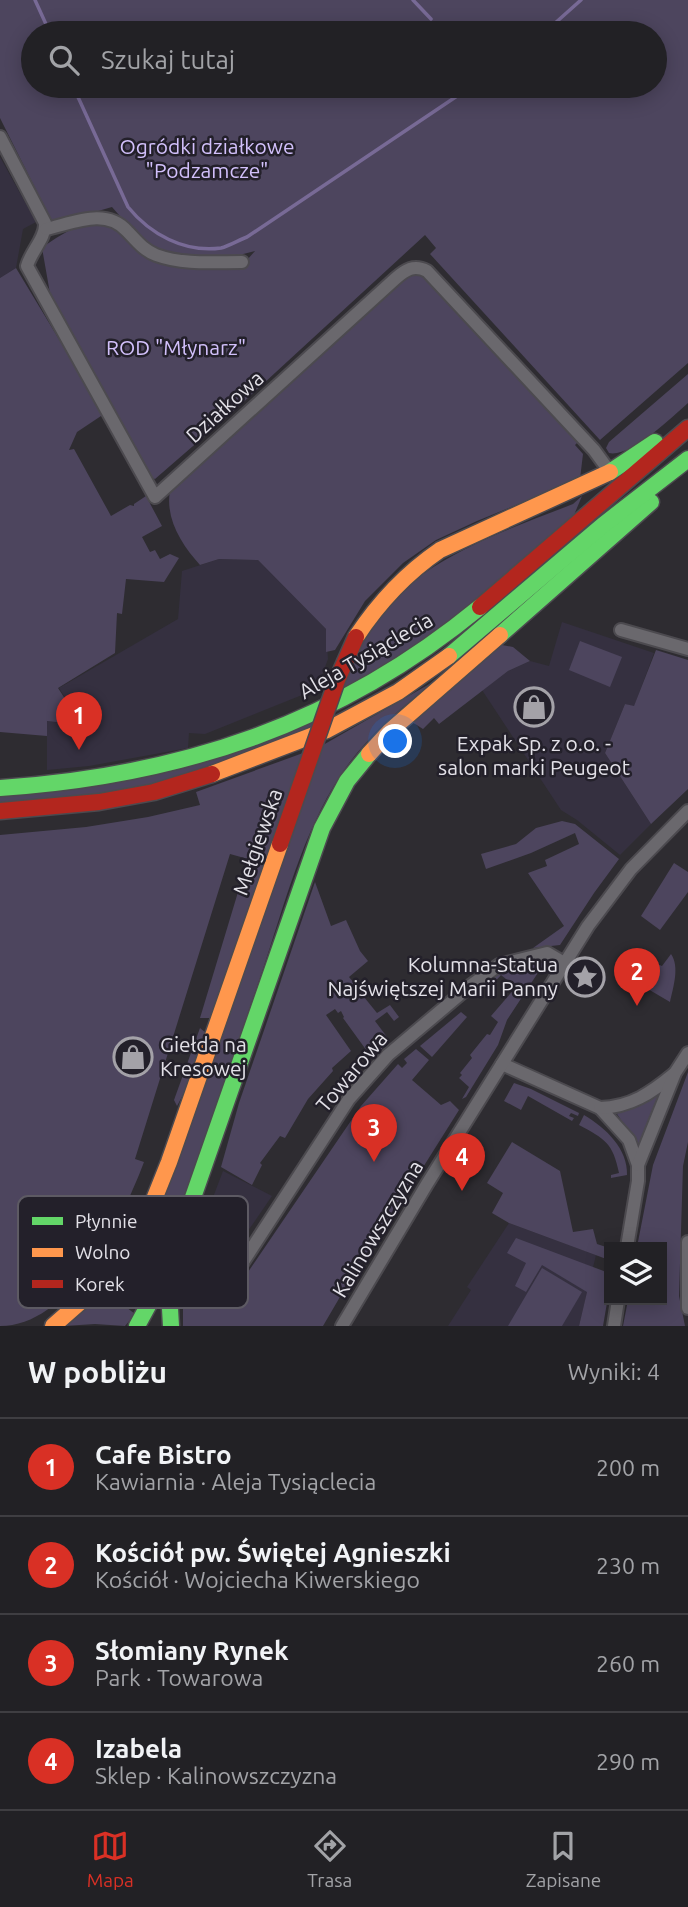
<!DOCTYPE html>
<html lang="pl">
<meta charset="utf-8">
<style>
:root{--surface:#222125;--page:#2e2e32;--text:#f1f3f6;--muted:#a2a3a7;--line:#3f3e42;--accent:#d93025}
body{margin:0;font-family:Ubuntu,sans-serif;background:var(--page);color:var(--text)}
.controls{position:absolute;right:21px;bottom:21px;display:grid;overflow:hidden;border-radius:0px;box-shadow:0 4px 18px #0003}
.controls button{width:63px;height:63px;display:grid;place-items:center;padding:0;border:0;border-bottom:2px solid var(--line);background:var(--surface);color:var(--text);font:35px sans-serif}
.you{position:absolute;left:396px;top:742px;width:24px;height:24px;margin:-18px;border:5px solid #fff;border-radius:50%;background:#1a73e8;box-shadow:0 0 0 10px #1a73e833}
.badge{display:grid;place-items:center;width:46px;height:46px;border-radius:50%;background:var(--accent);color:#fff;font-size:23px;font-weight:700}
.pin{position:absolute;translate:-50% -58px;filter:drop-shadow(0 2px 4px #0008)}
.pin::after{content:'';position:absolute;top:37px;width:24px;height:21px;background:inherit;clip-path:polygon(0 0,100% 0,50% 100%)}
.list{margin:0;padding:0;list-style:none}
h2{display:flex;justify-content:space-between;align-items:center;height:91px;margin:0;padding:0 28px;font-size:30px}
h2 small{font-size:23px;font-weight:400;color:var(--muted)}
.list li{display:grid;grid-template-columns:46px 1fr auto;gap:21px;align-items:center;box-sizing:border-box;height:98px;padding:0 28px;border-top:2px solid var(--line)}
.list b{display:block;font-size:26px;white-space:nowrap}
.list p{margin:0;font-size:23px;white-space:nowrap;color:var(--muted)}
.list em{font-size:23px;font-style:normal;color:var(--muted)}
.icon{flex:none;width:38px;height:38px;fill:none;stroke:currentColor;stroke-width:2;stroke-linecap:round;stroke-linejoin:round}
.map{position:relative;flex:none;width:688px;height:1326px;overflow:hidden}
.search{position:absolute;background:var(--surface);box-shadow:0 4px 18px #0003;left:21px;right:21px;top:21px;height:77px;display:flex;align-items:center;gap:18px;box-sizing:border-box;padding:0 24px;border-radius:38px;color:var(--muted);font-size:26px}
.sheet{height:483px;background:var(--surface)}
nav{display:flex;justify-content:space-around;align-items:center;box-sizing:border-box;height:98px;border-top:2px solid var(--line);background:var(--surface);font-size:19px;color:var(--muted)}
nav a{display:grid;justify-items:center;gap:4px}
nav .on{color:var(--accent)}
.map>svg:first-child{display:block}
.built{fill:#353040}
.green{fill:#4d455e;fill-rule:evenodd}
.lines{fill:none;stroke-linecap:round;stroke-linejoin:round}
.stream{stroke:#786a96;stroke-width:3.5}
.street-casing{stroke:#4c4a4f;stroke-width:16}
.fast-casing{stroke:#4c4a4f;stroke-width:19}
.slow-casing{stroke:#4c4a4f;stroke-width:19}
.jam-casing{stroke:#4c4a4f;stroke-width:19}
.street{stroke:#6a686d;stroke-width:12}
.fast{stroke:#63d668;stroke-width:16}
.slow{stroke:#ff974d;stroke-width:16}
.jam{stroke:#b3261e;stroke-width:16}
.jam-bridge-casing{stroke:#4c4a4f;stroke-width:19;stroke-linecap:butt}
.jam-bridge{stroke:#b3261e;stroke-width:16}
.labels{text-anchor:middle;stroke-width:5;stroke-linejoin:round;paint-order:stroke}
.park-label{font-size:21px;fill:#d2c0fb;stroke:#23202a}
.street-label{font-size:21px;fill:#e3e1e8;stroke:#23202a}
.poi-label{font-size:21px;fill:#e3e1e8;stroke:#23202a}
.key{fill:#23202a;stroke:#5d5a63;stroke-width:2}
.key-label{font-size:19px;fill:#e3e1e8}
</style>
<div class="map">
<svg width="688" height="1326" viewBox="0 0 688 1326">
<rect width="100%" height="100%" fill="#2e2c31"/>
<!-- built -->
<g class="built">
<polygon points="0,157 36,222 23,229 16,268 0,278"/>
<polygon points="219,559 258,560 326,629 328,659 317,689 205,734 189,733 188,748 89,766 47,770 47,721 82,725 59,688 178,619 182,571"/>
<polygon points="562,622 654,653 634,707 625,704 605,753 651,824 620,855 577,820 561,810 482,690 508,671 530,661 549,666"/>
<polygon points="223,1171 272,1196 241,1241 206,1216"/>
<polygon points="509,1223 596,1255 579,1326 448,1326 471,1290 467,1287"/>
</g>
<!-- green -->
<g class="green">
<path d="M0 0H688V363L600 440 430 254 436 248 425 235 238 407 155 479 149 477 51 299 42 248C62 233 86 219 111 221L164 262 239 269 255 251 220 260 191 259 146 246 112 207 53 224 0 118ZM33 33H655V86H33Z"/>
<polygon points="16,268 104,414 77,432 69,450 74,449 111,516 130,505 134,506 134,504 146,496 162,526 142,537 150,552 155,550 160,559 170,554 179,558 164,582 126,579 122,614 117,613 115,653 58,688 82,725 47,721 47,736 0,732 0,278"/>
<path d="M410 275H420L428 280 579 441 575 445 583 454 580 479 477 521 436 540 403 563 365 601 335 650 326 652V629L258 560 219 559 200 565C182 545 165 519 170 491L402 280Z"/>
<path d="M688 374V403C672 417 630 458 609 453L606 448 609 442Z"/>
<path d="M582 496 574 515 435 634 340 692C346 678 351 662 358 647 401 564 492 536 573 504Z"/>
<polygon points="580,641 622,657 610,687 569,670"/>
<polygon points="502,645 513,647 530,661 508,671 439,724 434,718 423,729 412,722"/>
<polygon points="656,650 688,660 688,789 651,824 605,753 625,704 634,706"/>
<path d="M433 682C399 710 364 739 340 776 303 832 284 906 263 969 229 1068 195 1167 161 1267L142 1306 138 1305 110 1280 136 1248 323 745Z"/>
<polygon points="314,721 310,734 134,790 0,804 0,795"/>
<path d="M303 753 212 1018H200L248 859 230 854 135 1159 144 1162C123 1218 71 1326 0 1326V835L86 827 148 817 200 805 196 792Z"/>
<polygon points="562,821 575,824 619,859 594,893 560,945 533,948 564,926 528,873 547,866 545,860 579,844 575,833 531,853 486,869 481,854 516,844 536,828"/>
<polygon points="674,863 688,872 688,892 660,930 641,916"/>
<polygon points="315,882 331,926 346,920 360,951 368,961 349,977 359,989 356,993 361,999 364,997 377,1013 390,1005 399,1017 394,1021 387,1012 375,1021 390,1041 372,1058 343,1018 344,1017 341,1011 338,1013 335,1009 326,1015 351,1051 332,1068 333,1071 308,1099 285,1138 280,1136 260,1163 262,1165 252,1185 221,1167 239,1103"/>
<path d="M671 954C680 967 673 988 670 1002L636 982 648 960 662 966Z"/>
<polygon points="545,962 507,1020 498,1045 466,1097 462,1099 469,1087 459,1078 462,1075 460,1073 472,1058 470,1055 487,1034 490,1035 498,1022 491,1016 516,987 501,975 490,987 485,983 497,974"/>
<path d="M595 968 604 972 606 980 600 991 590 997 583 992C579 981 585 973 595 968Z"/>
<polygon points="461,1012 467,1017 432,1057 420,1046"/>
<polygon points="200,1028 206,1033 194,1074 177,1106 174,1100"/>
<polygon points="416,1049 429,1060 412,1080 441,1105 450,1101 459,1110 393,1215 366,1254 363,1253 359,1259 361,1261 323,1326 183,1326 183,1294 190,1261 231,1297 361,1106 398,1064 402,1068 407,1063 404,1059"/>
<polygon points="688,1072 688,1142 683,1166 679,1296 685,1326 623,1326 628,1300 662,1300 662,1247 637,1247 653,1165"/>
<polygon points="514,1083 531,1089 579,1113 578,1116 571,1113 569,1116 574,1118 572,1121 528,1096 521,1110 504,1101"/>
<path d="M660 1091 662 1092 639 1147 617 1114 620 1109C637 1111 647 1102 660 1091Z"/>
<path d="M584 1115C606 1128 628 1149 627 1175L611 1178V1175L619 1173C613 1143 605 1139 579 1125Z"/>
<polygon points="512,1142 560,1171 573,1232 593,1229 597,1244 609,1248 609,1260 509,1223 492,1213 503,1193 487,1183"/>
<polygon points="516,1238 609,1273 609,1291 603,1326 579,1326 587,1292 542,1265 526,1292 515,1286 526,1263 507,1253"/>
<polygon points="542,1268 582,1292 562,1326 508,1326"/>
<polygon points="104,1290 135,1314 125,1326 95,1324 64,1326"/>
</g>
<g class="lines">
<!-- stream -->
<g class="stream">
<polyline points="35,0 50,33"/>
<polyline points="413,0 431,19"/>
<polyline points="544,33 581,0"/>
<path d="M73 86 128 207C150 234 184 253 221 248 229 246 239 240 247 237L472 86"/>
</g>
<!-- street casing -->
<g class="street-casing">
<g id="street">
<path d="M0 137 45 223C46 238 31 251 27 266L155 497 395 279C405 270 414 264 427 271L594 450 610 472"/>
<path d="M46 229C73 223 106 207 127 231 136 240 143 250 156 255 183 265 214 262 242 262"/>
<polyline points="621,630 688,649"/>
<polyline points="502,1064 600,1108 629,1140 638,1165 638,1181 627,1247"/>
<path d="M600 1108C631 1107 651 1093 674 1074"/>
<polyline points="638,1165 675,1073 688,1053"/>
<polyline points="688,1242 688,1308"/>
<polyline points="226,1288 349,1099 388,1055 470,986 499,965 547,953 564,963"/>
<polyline points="342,1326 427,1184 588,926 631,869 688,811"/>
<polyline points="614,1326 618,1300"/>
</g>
</g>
<!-- fast casing -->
<g class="fast-casing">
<g id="fast">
<polyline points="610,472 655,442"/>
<polyline points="500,635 651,502"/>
<polyline points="449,656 603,525 688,459"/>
<path d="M0 788C181 776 338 724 480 607"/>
<polyline points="168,1274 171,1326"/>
<polyline points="137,1326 168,1269 322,828 347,781 369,754"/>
</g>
</g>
<!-- slow casing -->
<g class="slow-casing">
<g id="slow">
<path d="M356 637C379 602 405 574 440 550L610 472"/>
<polyline points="369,754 390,731 500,635"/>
<polyline points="212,774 327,730 398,692 449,656"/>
<polyline points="53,1326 103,1282 122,1259 145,1222 169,1162 280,844"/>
</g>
</g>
<!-- jam casing -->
<g class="jam-casing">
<g id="jam">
<polyline points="480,607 688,428"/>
<polyline points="0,811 99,802 154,792 212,774"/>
</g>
</g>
<!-- street -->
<use href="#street" class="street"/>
<!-- fast -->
<use href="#fast" class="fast"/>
<!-- slow -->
<use href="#slow" class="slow"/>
<!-- jam -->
<use href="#jam" class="jam"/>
<!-- jam-bridge casing -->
<g class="jam-bridge-casing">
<polyline id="jam-bridge" points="280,844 337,680 356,637"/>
</g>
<!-- jam-bridge -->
<use href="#jam-bridge" class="jam-bridge"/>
</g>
<!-- icons -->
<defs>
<g id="shop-ring" transform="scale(2.0125)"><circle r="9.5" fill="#23202a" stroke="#a4a2a8" stroke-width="1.5"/><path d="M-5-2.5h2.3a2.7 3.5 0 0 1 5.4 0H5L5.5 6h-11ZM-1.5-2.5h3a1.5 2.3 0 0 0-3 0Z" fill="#a4a2a8"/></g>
<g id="sight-ring" transform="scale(2.0125)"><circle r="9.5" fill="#23202a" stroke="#a4a2a8" stroke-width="1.5"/><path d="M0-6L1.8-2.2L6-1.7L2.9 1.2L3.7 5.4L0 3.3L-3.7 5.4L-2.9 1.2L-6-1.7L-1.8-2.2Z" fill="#a4a2a8"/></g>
</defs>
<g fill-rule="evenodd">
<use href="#shop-ring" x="534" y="707"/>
<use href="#sight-ring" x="585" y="977"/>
<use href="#shop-ring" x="133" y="1057"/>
</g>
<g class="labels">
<!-- park labels -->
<g class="park-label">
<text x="207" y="154">Ogródki działkowe<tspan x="207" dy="24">"Podzamcze"</tspan></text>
<text x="176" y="355">ROD "Młynarz"</text>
</g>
<!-- street labels -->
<g class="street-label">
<text transform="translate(225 407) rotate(-42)" y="7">Działkowa</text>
<text transform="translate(366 656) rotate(-30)" y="7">Aleja Tysiąclecia</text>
<text transform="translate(258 842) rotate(-71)" y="7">Mełgiewska</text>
<text transform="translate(352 1072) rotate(-50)" y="7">Towarowa</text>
<text transform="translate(378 1229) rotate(-59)" y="7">Kalinowszczyzna</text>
</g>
<!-- poi labels -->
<g class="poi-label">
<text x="534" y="751">Expak Sp. z o.o. -<tspan x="534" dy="24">salon marki Peugeot</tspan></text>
<text x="558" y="972" text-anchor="end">Kolumna-Statua<tspan x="558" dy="24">Najświętszej Marii Panny</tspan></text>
<text x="160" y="1052" text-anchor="start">Giełda na<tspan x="160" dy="24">Kresowej</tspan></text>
</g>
</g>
<!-- legend -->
<rect x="18" y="1196" width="230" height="112" rx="10" class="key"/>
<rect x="32" y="1217" width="31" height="8" fill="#63d668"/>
<rect x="32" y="1248" width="31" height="9" fill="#ff974d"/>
<rect x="32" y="1280" width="31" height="8" fill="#b3261e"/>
<g class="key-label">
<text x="75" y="1228">Płynnie</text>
<text x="75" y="1259">Wolno</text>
<text x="75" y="1291">Korek</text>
</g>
</svg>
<div class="controls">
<button><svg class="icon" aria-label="layers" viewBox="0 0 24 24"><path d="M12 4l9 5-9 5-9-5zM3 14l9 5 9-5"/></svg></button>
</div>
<div class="you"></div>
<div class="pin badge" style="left:79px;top:750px">1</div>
<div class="pin badge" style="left:637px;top:1006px">2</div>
<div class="pin badge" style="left:374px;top:1162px">3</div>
<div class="pin badge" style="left:462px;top:1191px">4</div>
<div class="search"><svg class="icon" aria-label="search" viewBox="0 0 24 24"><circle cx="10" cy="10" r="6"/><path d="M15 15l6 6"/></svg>Szukaj tutaj</div>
</div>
<section class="sheet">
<h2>W pobliżu<small>Wyniki: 4</small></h2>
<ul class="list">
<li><span class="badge">1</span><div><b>Cafe Bistro</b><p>Kawiarnia · Aleja Tysiąclecia</p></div><em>200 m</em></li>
<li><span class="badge">2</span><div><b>Kościół pw. Świętej Agnieszki</b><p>Kościół · Wojciecha Kiwerskiego</p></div><em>230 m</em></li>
<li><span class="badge">3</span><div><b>Słomiany Rynek</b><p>Park · Towarowa</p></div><em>260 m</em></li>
<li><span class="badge">4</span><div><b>Izabela</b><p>Sklep · Kalinowszczyzna</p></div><em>290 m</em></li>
</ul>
</section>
<nav>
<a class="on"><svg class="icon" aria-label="map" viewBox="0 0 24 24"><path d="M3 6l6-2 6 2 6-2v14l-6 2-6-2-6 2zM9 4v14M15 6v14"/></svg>Mapa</a>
<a><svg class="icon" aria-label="directions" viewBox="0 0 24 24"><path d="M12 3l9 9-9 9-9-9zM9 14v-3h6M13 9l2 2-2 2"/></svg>Trasa</a>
<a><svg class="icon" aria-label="saved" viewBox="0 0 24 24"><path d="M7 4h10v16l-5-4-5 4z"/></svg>Zapisane</a>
</nav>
